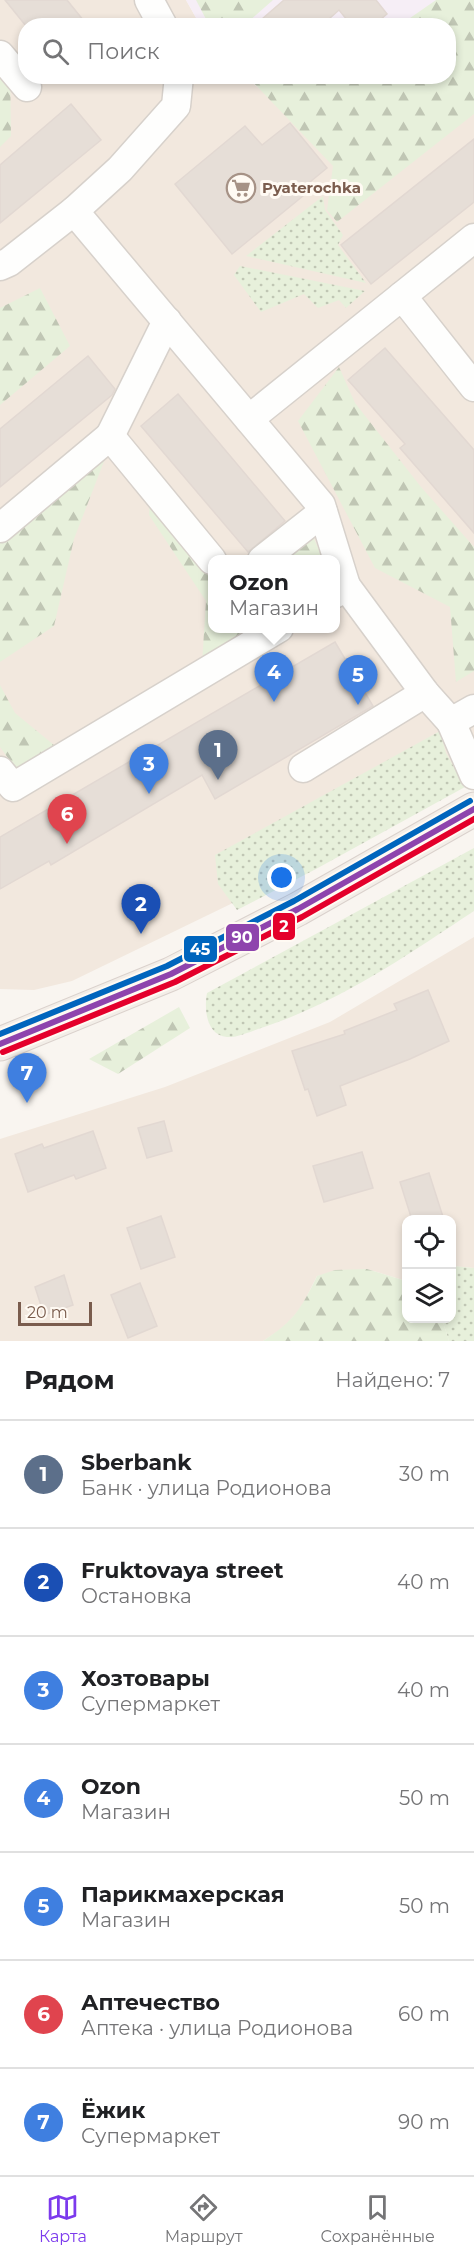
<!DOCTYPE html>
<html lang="ru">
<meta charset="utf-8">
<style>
:root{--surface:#fff;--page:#f6f6f6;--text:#202124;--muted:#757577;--line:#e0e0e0;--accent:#7c3aed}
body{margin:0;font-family:Montserrat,sans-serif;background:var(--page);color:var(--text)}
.controls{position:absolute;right:18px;bottom:18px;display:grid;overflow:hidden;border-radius:12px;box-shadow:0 3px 9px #0003}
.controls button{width:54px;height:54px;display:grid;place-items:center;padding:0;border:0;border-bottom:2px solid var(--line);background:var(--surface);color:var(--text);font:30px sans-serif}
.scale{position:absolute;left:18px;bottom:15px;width:74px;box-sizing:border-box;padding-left:6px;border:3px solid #7a5c4d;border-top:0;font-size:16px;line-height:21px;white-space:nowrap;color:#7a5c4d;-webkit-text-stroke:4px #fffaf3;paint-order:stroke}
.you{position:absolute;left:282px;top:878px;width:21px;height:21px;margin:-15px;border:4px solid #fff;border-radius:50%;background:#1a73e8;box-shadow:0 0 0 9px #1a73e833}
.badge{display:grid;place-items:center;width:39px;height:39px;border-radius:50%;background:var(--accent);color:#fff;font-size:20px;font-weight:700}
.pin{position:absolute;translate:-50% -50px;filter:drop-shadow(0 2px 3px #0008)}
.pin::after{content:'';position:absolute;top:32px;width:21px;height:18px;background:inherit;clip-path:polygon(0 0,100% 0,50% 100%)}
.popup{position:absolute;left:208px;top:555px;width:132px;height:78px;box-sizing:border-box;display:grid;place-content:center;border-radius:12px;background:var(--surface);filter:drop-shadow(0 2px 4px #0005);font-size:20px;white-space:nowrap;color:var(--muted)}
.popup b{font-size:22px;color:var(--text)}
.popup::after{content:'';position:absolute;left:50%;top:100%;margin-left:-12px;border:12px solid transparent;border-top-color:var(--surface)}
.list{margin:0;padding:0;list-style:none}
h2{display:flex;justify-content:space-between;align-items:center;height:78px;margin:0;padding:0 24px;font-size:26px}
h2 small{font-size:20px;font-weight:400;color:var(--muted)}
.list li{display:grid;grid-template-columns:39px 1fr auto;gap:18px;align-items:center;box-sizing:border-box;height:108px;padding:0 24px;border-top:2px solid var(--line)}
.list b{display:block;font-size:22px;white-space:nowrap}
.list p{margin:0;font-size:20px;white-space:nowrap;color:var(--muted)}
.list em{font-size:20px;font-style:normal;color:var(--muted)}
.icon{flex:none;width:33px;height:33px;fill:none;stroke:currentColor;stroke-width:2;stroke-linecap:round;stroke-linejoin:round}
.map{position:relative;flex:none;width:474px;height:1341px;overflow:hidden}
.search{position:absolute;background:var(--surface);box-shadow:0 3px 9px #0003;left:18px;right:18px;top:18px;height:66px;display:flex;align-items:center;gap:15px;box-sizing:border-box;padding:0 21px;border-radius:24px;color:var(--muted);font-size:22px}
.sheet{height:834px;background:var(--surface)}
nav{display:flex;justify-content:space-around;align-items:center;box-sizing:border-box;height:84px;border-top:2px solid var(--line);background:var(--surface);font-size:16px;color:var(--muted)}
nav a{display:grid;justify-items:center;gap:3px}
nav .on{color:var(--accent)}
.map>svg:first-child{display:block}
.residential{fill:#f2e8de;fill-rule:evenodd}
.education{fill:#f6eef6}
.grass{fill:url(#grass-dots)}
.forest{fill:url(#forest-firs)}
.building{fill:#e6ded7;stroke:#e2d8d2;stroke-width:1.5}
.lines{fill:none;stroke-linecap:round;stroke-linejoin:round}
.minor-casing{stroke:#d7d1cb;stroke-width:31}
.primary-casing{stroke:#dad1cc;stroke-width:35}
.minor{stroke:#fefefd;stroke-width:28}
.primary{stroke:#f3eee8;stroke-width:33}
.bus-1-casing{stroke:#fffaf3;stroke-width:10}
.bus-2-casing{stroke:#fffaf3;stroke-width:10}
.bus-3-casing{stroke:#fffaf3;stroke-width:10}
.bus-1{stroke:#8e44ad;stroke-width:6}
.bus-2{stroke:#e4002b;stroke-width:6}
.bus-3{stroke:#0065bd;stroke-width:6}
.labels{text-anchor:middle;stroke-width:6;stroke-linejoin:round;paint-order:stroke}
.poi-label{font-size:15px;font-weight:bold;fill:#7a5c4d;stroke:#fffaf3;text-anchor:start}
.line-badge{stroke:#fffaf3;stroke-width:2}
.badge-label{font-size:16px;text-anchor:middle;font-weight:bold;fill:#fff}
</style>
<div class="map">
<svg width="474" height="1341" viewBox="0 0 474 1341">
<defs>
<pattern id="grass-dots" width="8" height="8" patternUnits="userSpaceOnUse" patternTransform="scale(1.5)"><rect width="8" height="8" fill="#e7f0db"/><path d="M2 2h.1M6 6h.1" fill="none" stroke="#c0c6b4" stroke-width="1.8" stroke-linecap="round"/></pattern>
<pattern id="forest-firs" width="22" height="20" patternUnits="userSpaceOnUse" patternTransform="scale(1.5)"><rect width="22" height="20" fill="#e7f0db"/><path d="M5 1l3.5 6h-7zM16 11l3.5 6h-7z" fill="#c0c6b4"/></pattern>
</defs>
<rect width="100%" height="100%" fill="#f9f5f0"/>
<!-- residential -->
<g class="residential">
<path d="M0 0H186L200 25 26 26V76L245 77 338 153 448 76 474 45V776L361 841 72 981 34 990 0 989ZM212 560H336V628H212Z"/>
<polygon points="474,937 474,1268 452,1266 452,1220 406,1220 406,1281 367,1269 317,1276 301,1308 283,1328 263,1341 0,1341 0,1139 165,1087 330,1022"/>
</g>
<!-- education -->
<polygon class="education" points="186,0 474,0 448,26 200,25"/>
<!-- grass -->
<g class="grass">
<polygon points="323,196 325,210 343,235 338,245 366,283 246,256"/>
<polygon points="240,266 365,291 346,308 339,300 318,308 304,294 261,312 234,275"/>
<polygon points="440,731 446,753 465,787 316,869 237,910 218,884 215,855"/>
<path d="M474 848V911C406 956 337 1004 258 1029 249 1032 236 1038 227 1037 206 1035 204 1009 207 993Z"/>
<polygon points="452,1266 474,1268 474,1341 449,1341 442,1319 452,1318"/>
</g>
<!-- forest -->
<g class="forest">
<polygon points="196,0 273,0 249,21 253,26 209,25"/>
<polygon points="436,0 474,0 474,114 337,222 327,210 333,166 248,77 448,76 448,26 400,25"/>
<polygon points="0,50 10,64 11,136 0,147"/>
<polygon points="40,288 70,346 0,405 0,308"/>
<polygon points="339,367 355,403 421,487 474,547 474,671 456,682 450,607 375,568 298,421"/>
<polygon points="108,451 74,539 54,626 0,662 0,542"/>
<polygon points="150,497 212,560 212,628 255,629 202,664 206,601 149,515"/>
<polygon points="306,521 323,559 268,560"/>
<polygon points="0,685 15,713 77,764 32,791 0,747"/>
<polygon points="179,1007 190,1028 118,1074 89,1059"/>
<path d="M367 1269 406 1281V1318L442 1319 449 1341H263C294 1321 301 1309 317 1276L335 1270Z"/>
</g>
<!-- building -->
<g class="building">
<polygon points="5,0 67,0 88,26 26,26"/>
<polygon points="284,0 376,0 387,14 373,26 352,26 339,10 321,26 254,26"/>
<polygon points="71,104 101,140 0,223 0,165"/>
<polygon points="290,123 327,168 299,191 303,196 232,254 175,184 245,126 262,145"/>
<polygon points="474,139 474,202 371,284 341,245"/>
<polygon points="385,348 474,450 474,533 400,448 405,444 348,380"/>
<polygon points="88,356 115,389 112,395 0,487 0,429"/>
<polygon points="178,394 285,521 248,552 141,426"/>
<polygon points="335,642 373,706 215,799 202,775 51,865 49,861 0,889 0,837"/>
<polygon points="428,990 449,1041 410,1059 340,1086 346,1105 317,1116 308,1089 305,1090 292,1051 345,1034 344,1031 397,1010 394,1004"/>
<polygon points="164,1121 172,1151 147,1158 138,1128"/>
<polygon points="93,1131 106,1168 76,1179 74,1175 28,1192 15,1154 42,1144 44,1148"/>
<polygon points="362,1152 373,1188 324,1202 313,1166"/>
<polygon points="429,1173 444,1220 412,1220 400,1182"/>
<polygon points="161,1216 175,1257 141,1269 127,1228"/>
<polygon points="64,1275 73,1305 44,1315 35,1287"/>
<polygon points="140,1283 157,1326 128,1338 111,1295"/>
</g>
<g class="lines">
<!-- minor casing -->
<g class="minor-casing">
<g id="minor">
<polyline points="149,0 163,26"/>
<polyline points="0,55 27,87"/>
<polyline points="74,211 321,505 346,586"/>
<polyline points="0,266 9,262 74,211 120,169 176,106 179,76"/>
<polyline points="402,296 474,238"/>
<polyline points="249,419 402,296 474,387"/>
<polyline points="110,436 167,321"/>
<polyline points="0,528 110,436 212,560"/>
<polyline points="262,560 323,512"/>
<polyline points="336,593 346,586 425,693 451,722"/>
<polyline points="474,709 451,722 474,775"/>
<polyline points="303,768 425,693"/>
<polyline points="0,771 13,787 279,628"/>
</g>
</g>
<!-- primary casing -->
<g class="primary-casing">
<polyline id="primary" points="0,1044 171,974 298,909 474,809"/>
</g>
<!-- minor -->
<use href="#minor" class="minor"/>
<!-- primary -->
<use href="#primary" class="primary"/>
<!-- bus-1 casing -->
<g class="bus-1-casing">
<polyline id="bus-1" points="0,1044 171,974 298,909 474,809"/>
</g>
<!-- bus-2 casing -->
<g class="bus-2-casing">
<polyline id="bus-2" points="3,1052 175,982 302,917 474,819"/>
</g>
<!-- bus-3 casing -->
<g class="bus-3-casing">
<polyline id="bus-3" points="0,1034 167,966 294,901 470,801"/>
</g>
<!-- bus-1 -->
<use href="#bus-1" class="bus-1"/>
<!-- bus-2 -->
<use href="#bus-2" class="bus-2"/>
<!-- bus-3 -->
<use href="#bus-3" class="bus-3"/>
</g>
<!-- icons -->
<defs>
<g id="supermarket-ring" transform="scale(1.5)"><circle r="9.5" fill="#fffaf3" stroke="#a69286" stroke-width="1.5"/><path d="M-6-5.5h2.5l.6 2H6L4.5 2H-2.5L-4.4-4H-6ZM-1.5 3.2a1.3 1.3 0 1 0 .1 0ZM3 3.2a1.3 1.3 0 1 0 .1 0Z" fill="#a69286"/></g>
</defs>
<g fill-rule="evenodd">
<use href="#supermarket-ring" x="241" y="188"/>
</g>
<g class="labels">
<!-- poi labels -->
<g class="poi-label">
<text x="262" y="193">Pyaterochka</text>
</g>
</g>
<g class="line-badge">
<rect x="272" y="912" width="24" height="29" rx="6" fill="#e4002b"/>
<rect x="225" y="923" width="35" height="29" rx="6" fill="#8e44ad"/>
<rect x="183" y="935" width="35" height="28" rx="6" fill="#0065bd"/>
</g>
<g class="badge-label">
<text x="284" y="932">2</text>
<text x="242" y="943">90</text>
<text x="200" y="955">45</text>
</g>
</svg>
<div class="controls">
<button><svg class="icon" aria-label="locate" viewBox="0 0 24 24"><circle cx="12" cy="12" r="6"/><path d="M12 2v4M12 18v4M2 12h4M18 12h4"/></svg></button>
<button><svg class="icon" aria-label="layers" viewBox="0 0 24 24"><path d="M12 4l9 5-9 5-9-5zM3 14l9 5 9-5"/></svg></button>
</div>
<div class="scale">20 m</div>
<div class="you"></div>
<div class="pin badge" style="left:218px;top:780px;background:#5c6f8a">1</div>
<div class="pin badge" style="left:141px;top:934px;background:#1a4fb4">2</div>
<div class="pin badge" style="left:149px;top:794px;background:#3f7fe0">3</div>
<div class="pin badge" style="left:274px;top:702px;background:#3f7fe0">4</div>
<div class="popup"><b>Ozon</b>Магазин</div>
<div class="pin badge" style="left:358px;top:705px;background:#3f7fe0">5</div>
<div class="pin badge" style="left:67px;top:844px;background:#e0444e">6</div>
<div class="pin badge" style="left:27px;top:1103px;background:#3f7fe0">7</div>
<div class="search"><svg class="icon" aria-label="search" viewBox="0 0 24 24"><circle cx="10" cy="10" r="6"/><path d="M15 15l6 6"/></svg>Поиск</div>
</div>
<section class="sheet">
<h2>Рядом<small>Найдено: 7</small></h2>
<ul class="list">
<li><span class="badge" style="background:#5c6f8a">1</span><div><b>Sberbank</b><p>Банк · улица Родионова</p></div><em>30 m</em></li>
<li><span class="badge" style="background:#1a4fb4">2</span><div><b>Fruktovaya street</b><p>Остановка</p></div><em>40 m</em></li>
<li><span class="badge" style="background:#3f7fe0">3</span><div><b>Хозтовары</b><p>Супермаркет</p></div><em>40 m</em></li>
<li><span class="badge" style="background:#3f7fe0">4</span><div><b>Ozon</b><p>Магазин</p></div><em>50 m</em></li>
<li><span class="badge" style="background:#3f7fe0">5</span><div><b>Парикмахерская</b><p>Магазин</p></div><em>50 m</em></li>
<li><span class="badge" style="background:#e0444e">6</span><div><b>Аптечество</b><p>Аптека · улица Родионова</p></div><em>60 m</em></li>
<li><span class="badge" style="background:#3f7fe0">7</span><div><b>Ёжик</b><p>Супермаркет</p></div><em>90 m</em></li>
</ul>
</section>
<nav>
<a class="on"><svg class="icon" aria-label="map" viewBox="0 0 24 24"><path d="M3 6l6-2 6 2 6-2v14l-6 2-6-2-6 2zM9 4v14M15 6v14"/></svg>Карта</a>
<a><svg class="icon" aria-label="directions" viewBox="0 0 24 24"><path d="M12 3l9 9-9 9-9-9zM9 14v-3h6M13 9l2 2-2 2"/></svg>Маршрут</a>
<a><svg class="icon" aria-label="saved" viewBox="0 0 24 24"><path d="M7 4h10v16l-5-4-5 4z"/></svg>Сохранённые</a>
</nav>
